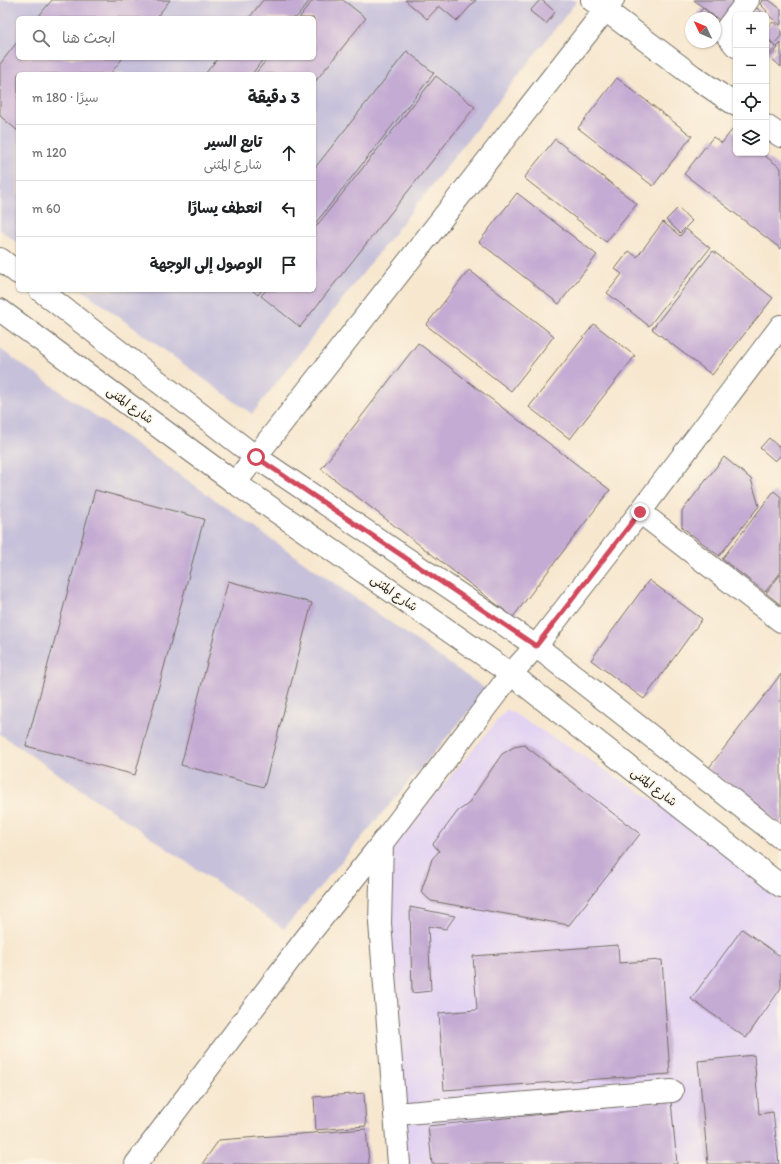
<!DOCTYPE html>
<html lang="ar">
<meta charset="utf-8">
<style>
:root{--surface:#fff;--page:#f2f2f2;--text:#202124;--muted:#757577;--line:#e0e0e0}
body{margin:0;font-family:Itim,"Playpen Sans Arabic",sans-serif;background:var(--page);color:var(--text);direction:rtl}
.controls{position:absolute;right:12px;top:12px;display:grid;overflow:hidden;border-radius:6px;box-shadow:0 1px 3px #0004}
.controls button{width:36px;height:36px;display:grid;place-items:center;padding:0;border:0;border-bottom:1px solid var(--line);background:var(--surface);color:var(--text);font:20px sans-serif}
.compass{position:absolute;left:685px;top:12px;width:36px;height:36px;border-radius:50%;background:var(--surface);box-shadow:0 1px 3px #0004;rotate:314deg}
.stop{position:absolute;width:12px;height:12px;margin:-9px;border:3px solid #d1495b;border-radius:50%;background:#fff}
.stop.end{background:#d1495b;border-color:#fff;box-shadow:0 1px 4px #0008}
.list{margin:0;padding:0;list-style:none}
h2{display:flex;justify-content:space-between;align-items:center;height:52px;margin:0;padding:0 16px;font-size:17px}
h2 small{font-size:13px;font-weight:400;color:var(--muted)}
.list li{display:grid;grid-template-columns:26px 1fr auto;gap:12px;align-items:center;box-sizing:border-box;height:56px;padding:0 16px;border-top:1px solid var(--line)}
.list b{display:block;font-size:15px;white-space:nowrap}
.list p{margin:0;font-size:13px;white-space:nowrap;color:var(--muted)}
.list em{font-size:13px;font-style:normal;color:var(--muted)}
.icon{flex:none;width:22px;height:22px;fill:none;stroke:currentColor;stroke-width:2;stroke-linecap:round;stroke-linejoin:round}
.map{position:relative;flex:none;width:781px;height:1164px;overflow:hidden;direction:ltr}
.search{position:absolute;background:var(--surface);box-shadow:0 1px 3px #0004;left:16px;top:16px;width:300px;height:44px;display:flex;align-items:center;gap:10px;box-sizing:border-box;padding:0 14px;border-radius:6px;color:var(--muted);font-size:15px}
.panel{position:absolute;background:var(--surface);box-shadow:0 1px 3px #0004;left:16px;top:72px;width:300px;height:220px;border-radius:6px;direction:rtl}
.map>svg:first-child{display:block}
.built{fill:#e3d3f3}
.industrial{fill:#c6c0da;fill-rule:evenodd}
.building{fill:#c4abd3}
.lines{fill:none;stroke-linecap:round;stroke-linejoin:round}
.minor-casing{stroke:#726d64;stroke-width:24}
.minor{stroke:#fff;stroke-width:22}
.route{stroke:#d1495b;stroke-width:5}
.labels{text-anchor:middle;stroke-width:3;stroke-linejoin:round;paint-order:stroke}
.street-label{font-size:12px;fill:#2b2b2b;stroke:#fcf5e5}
</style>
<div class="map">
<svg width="781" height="1164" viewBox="0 0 781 1164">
<rect width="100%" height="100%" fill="#fcf5e5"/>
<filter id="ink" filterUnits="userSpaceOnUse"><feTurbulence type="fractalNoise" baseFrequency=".025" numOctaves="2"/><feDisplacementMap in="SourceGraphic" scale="8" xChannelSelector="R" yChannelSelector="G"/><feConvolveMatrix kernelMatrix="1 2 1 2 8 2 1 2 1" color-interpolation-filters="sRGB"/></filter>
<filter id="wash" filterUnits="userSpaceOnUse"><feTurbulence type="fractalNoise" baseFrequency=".012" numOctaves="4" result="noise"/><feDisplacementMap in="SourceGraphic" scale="16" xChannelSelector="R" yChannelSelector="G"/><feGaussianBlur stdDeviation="0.9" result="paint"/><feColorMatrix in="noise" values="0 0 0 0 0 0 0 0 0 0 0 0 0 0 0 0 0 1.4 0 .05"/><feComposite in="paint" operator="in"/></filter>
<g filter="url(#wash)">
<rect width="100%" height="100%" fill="#f7e7cf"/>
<!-- built -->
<polygon class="built" points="507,709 733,849 781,886 781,1164 399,1164 380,923 392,846"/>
<!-- industrial -->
<g class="industrial">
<path d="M0 0H575L577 1 252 414 82 290H314V74H18V243L0 230ZM18 18H314V58H18Z"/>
<polygon points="0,349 487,690 284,929 0,734"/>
</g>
<g id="blocks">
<!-- building -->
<g class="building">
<polygon points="52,0 170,0 156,18 37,18"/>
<polygon points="263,0 310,0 296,18 249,18"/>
<polygon points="313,0 343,0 366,18 314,83 314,74 255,74 268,58 314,58 314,18 299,18"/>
<polygon points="405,0 476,0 457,21 439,6 427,19"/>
<polygon points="540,0 542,0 555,12 546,24 530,11"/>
<polygon points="694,0 738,0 720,21"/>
<polygon points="761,0 769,0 781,9 781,24 780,25 766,13 767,11 760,4 762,1"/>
<polygon points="703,8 715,18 695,18"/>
<polygon points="757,8 764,15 751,14"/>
<polygon points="773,22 781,29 781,36 774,44 766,37 766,30"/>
<polygon points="768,40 776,47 769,55 766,52 766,43"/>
<polygon points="18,41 18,58 123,58 110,74 18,74 18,131 0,116 0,64"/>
<polygon points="781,43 781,67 770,57 778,48 777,47"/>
<polygon points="407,51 434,73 314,225 314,169"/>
<polygon points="218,58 264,58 252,74 205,74"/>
<polygon points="436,76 475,107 300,327 261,296 266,290 314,290 314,229"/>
<polygon points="617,78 692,136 653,186 578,128"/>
<polygon points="732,130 736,133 736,153 761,153 781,168 781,249 684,174 713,137 722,143"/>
<polygon points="555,139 637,204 606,242 524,178"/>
<polygon points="517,193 597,255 559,304 479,242"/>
<polygon points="678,208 692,221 680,233 666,220"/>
<polygon points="663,222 680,236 686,229 710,248 649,326 607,293 622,274 615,269 629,251 637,257"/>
<polygon points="713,251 773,298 712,375 652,329"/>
<polygon points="469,270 554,336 511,391 426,325"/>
<polygon points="252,290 262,290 258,295"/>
<polygon points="594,324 635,356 570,439 529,407"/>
<polygon points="418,343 610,490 513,617 321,469"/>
<polygon points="769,438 781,449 781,455 775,461 760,448"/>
<polygon points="724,457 751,479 759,506 719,556 682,527 682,511"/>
<polygon points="95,490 204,519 135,775 26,746"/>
<polygon points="774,491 781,497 781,572 765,592 722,559"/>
<polygon points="781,574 781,605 766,593"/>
<polygon points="649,580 702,619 644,699 591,660"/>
<polygon points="228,581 312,603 264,787 181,765"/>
<polygon points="781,674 781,824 708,769"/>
<polygon points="524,745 640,834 569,925 431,901 421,892 432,859 439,851 433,844 458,811 467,805 502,754 514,747"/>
<polygon points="410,907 455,916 446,929 428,926 431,991 412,993"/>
<polygon points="742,929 781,957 781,988 746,1038 691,999"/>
<polygon points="618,945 619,963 662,960 670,1074 444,1090 439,1013 477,1010 473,956"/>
<polygon points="754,1055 759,1114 773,1112 779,1164 708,1164 698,1061"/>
<polygon points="364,1093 366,1126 316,1130 314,1097"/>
<polygon points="671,1101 677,1164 432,1164 428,1126"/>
<polygon points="366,1129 369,1164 202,1164 219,1140"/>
</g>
</g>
</g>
<g filter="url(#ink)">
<use href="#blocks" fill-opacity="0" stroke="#726d64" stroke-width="1"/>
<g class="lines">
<!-- minor casing -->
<g class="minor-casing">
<g id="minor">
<polyline points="592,0 693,76 736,105"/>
<polyline points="737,15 748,0"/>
<polyline points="736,16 724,32 736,46"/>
<polyline points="766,126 781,136"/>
<polyline points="0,259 18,273"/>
<polyline points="40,290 256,457 536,646 781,838"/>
<polyline points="0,310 235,483 511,674 781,886"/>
<polyline points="235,483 613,0"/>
<polyline points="640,512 781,621"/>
<polyline points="382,843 380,923 399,1164"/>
<polyline points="395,1114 672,1091"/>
<polyline points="136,1164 306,938 382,843 511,674 536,646 640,512 781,326"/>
</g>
</g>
<!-- minor -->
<use href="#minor" class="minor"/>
</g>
</g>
<g class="lines" filter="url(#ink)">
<!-- route -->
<polyline class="route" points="256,457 536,646 640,512"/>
</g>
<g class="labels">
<!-- street labels -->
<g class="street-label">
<text transform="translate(130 405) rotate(36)" y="4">شارع المثنى</text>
<text transform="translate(394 593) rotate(35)" y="4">شارع المثنى</text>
<text transform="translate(654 787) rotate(38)" y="4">شارع المثنى</text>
</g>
</g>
</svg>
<div class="controls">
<button>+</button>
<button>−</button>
<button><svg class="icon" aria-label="locate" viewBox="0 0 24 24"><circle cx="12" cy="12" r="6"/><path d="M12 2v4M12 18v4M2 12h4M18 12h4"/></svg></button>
<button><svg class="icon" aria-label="layers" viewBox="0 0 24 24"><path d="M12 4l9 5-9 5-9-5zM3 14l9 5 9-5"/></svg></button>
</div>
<svg class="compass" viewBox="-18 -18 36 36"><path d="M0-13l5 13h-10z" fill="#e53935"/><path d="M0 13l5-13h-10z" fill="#757577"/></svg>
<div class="stop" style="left:256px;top:457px"></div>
<div class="stop end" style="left:640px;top:512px"></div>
<div class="search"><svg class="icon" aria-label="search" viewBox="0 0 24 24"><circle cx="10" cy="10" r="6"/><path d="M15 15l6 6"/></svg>ابحث هنا</div>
<section class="panel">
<h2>3 دقيقة<small>سيرًا · 180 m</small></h2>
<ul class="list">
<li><svg class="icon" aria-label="ahead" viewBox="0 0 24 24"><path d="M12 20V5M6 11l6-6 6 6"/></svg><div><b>تابع السير</b><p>شارع المثنى</p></div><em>120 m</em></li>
<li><svg class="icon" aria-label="left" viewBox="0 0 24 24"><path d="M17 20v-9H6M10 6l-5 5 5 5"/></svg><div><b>انعطف يسارًا</b></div><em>60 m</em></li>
<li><svg class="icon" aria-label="arrive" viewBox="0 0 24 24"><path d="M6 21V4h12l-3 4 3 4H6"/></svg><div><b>الوصول إلى الوجهة</b></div></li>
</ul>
</section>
</div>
